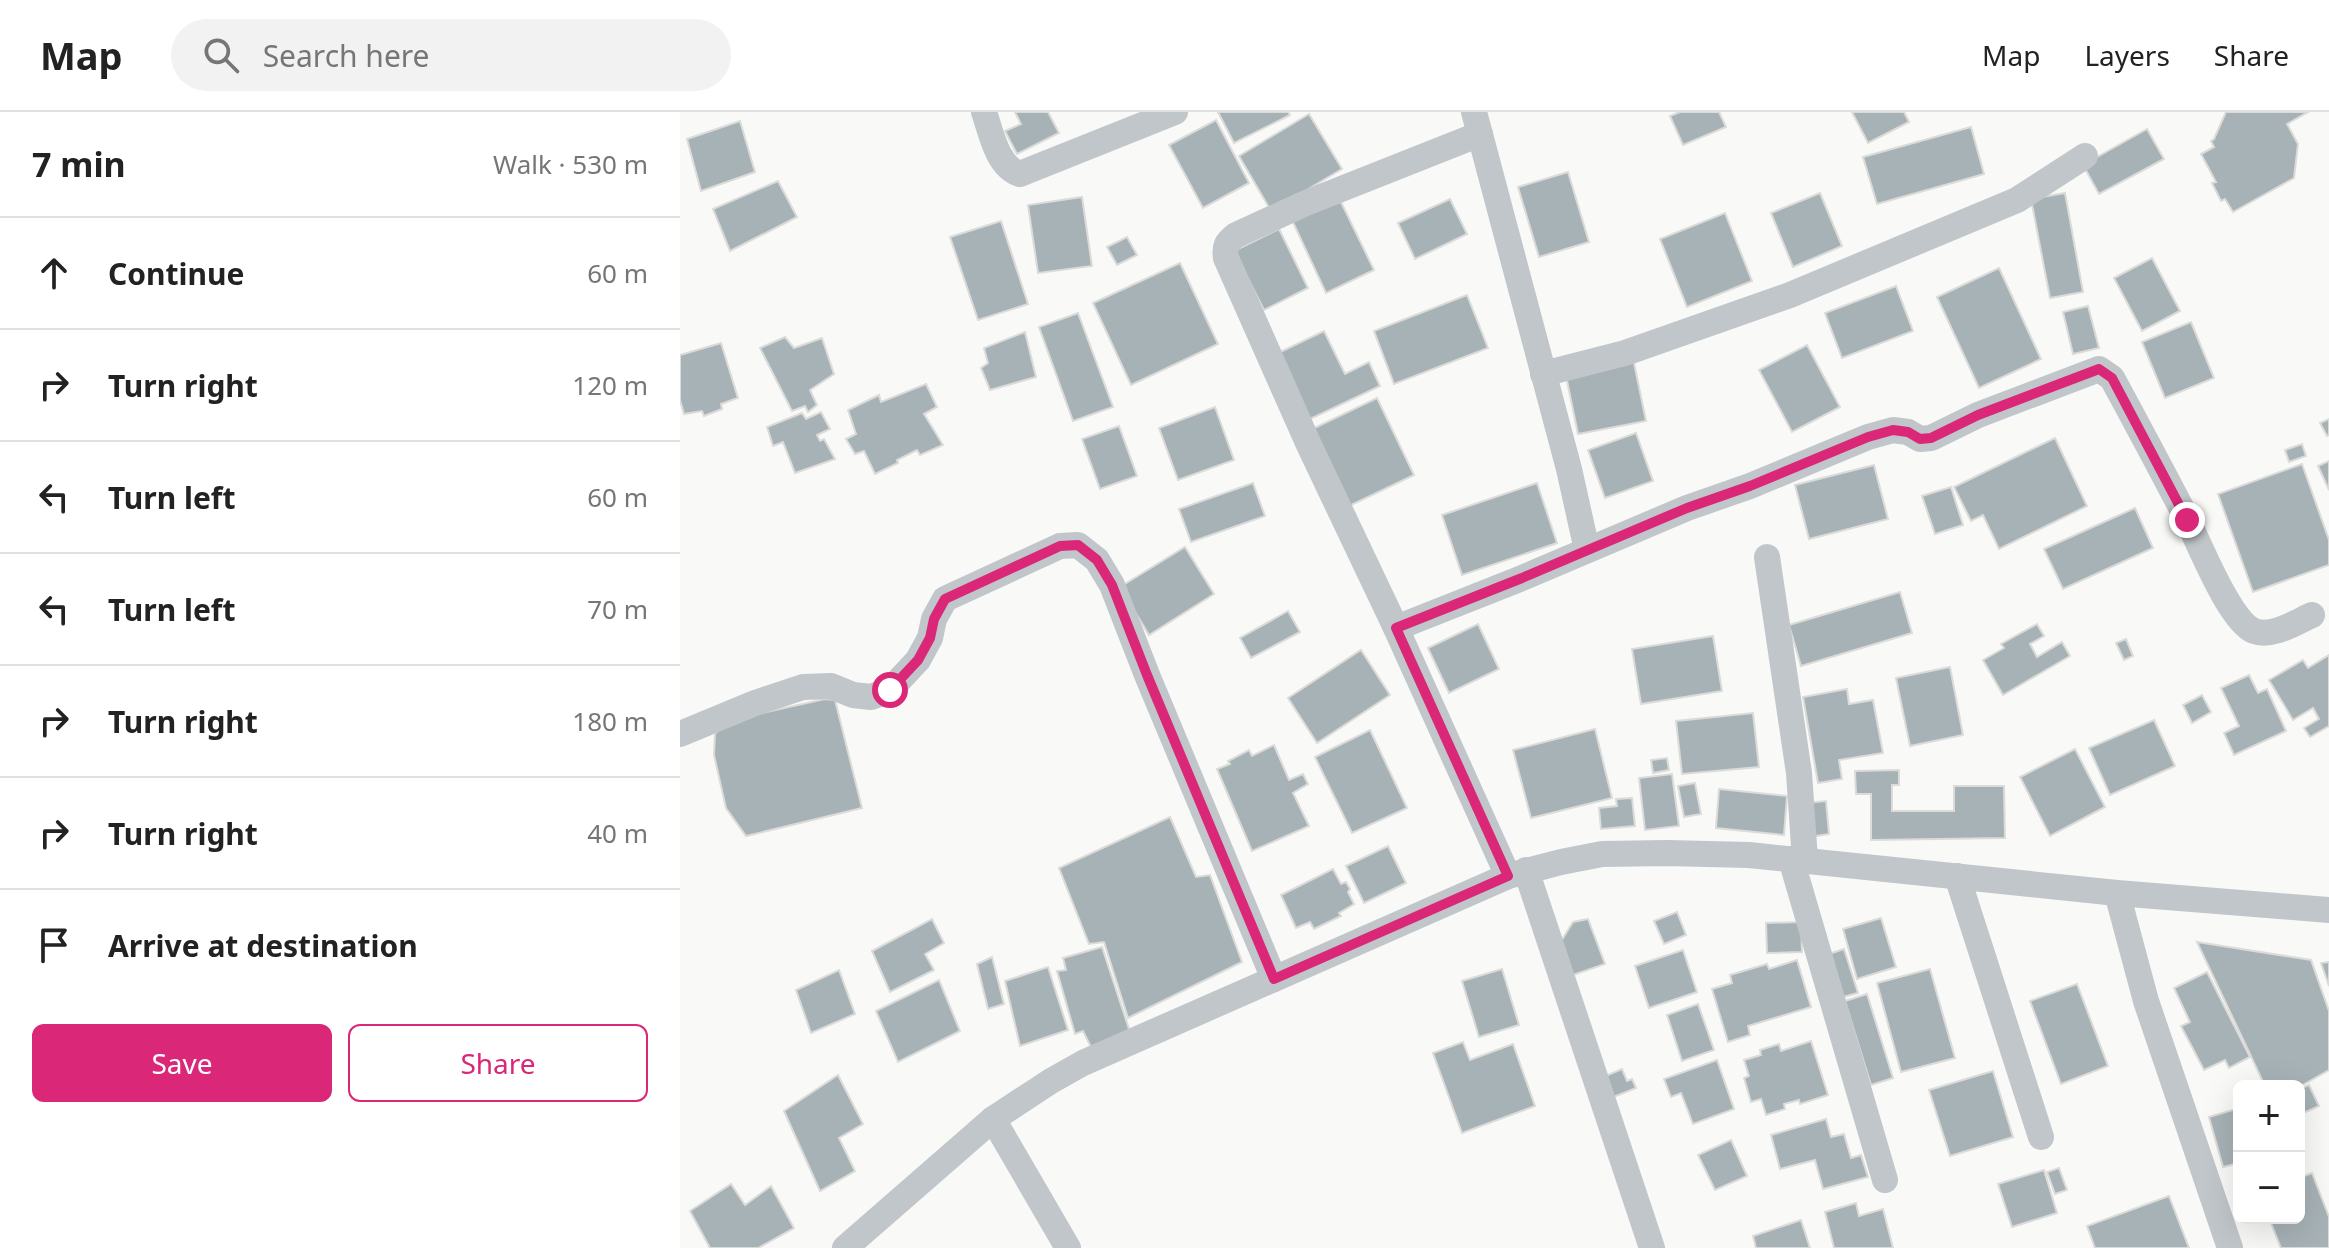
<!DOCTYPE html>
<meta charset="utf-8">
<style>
:root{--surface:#fff;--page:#f2f2f2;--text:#222;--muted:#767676;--line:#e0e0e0;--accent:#db2777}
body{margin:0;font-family:"Noto Sans",sans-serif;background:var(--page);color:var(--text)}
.controls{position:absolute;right:24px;bottom:24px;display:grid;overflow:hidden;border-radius:12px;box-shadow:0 8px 32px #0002}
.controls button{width:72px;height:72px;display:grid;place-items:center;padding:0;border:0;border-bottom:2px solid var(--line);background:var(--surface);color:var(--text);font:40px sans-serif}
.stop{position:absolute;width:24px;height:24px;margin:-18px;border:6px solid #db2777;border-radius:50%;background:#fff}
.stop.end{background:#db2777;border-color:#fff;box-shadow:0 2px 8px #0008}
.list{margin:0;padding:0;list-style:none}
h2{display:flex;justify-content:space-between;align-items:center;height:104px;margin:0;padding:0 32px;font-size:34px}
h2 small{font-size:26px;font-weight:400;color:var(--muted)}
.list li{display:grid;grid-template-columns:52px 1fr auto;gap:24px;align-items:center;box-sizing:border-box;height:112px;padding:0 32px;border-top:2px solid var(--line)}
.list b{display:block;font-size:30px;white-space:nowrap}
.list em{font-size:26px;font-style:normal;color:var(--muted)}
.actions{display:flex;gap:16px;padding:24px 32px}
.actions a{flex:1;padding:18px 0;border:2px solid var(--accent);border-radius:12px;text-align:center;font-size:28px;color:var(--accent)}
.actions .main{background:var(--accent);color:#fff}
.icon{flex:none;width:44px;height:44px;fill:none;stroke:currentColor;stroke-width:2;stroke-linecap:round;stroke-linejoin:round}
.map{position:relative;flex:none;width:1649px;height:1136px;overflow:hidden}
header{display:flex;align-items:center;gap:48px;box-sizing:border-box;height:112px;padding:0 40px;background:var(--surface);border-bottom:2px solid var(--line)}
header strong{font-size:38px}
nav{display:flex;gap:44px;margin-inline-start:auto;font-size:28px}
.search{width:560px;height:72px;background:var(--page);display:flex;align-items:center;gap:20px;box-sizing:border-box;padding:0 28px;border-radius:44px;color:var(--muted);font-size:30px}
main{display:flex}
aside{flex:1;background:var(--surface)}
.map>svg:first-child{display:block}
.building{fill:#a7b2b6;stroke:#dbdbd9;stroke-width:2}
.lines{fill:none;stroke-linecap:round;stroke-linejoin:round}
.minor{stroke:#c0c6c9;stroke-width:26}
.route{stroke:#db2777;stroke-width:10}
</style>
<header>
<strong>Map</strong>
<div class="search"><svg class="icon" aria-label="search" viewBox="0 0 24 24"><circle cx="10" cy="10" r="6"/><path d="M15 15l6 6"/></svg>Search here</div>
<nav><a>Map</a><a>Layers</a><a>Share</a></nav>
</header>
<main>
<aside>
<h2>7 min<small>Walk · 530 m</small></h2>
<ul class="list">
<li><svg class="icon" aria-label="ahead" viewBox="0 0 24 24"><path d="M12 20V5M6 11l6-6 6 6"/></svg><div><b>Continue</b></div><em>60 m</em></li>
<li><svg class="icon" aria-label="right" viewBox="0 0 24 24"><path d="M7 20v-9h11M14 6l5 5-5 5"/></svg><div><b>Turn right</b></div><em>120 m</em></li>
<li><svg class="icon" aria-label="left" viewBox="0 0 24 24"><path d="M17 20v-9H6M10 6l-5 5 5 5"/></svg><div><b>Turn left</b></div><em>60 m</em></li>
<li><svg class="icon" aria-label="left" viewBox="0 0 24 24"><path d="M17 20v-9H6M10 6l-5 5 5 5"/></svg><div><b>Turn left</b></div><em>70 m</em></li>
<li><svg class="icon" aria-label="right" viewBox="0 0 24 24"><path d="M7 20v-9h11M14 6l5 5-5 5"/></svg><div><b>Turn right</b></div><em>180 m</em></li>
<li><svg class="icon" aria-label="right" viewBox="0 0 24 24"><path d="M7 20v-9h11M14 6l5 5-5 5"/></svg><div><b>Turn right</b></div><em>40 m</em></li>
<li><svg class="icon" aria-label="arrive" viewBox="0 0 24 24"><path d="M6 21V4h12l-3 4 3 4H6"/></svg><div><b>Arrive at destination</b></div></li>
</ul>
<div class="actions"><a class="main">Save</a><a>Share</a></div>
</aside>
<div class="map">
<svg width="1649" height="1136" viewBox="0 0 1649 1136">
<rect width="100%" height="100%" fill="#f9f9f7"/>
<!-- building -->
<g class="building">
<polygon points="335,0 368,0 379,21 337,42 325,19 341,12"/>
<polygon points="538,0 608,0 610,3 554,31"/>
<polygon points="1000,0 1039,0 1046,15 1003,33 990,4"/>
<polygon points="1172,0 1224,0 1229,10 1188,31"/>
<polygon points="1546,0 1628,0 1607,12 1618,32 1614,66 1553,100 1545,87 1541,89 1532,71 1536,70 1521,42 1534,35 1531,29 1534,27"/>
<polygon points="629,2 662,57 591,99 559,44"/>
<polygon points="536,8 569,71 523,96 489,33"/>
<polygon points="60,9 75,60 21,79 7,27"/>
<polygon points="1291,15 1304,62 1197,92 1183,45"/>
<polygon points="1467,17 1484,47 1419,82 1403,53"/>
<polygon points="888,60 909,130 859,145 838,75"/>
<polygon points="98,69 117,105 50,139 33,97"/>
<polygon points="1140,81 1162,134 1113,155 1091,101"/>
<polygon points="1385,81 1403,180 1370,186 1351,87"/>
<polygon points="402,85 412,154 358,161 348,93"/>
<polygon points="659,86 694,158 646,181 612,108"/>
<polygon points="770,87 787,122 735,147 718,111"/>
<polygon points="1045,101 1072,169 1007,195 980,127"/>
<polygon points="321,109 348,192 298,208 270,125"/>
<polygon points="599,117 628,176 584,198 554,139"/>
<polygon points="447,125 457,143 437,153 427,135"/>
<polygon points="1472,146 1500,199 1462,219 1434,166"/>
<polygon points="500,151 538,232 451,273 413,191"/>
<polygon points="1319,156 1361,247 1299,276 1257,185"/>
<polygon points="1216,174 1233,219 1162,246 1145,201"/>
<polygon points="787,183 808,236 714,272 694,219"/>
<polygon points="1408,194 1419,236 1393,242 1383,200"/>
<polygon points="398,201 433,295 393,309 359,215"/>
<polygon points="1511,210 1534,266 1485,286 1462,230"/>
<polygon points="644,219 665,262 689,250 700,274 628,308 596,242"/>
<polygon points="345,220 356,265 310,278 301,256 308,251 304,236"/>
<polygon points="105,225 114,236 142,226 154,262 130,278 137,293 128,300 125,294 112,299 80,236"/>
<polygon points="41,231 58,286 41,292 42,297 24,304 22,299 4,302 0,288 0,243"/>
<polygon points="1127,233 1160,295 1112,320 1079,258"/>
<polygon points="953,246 966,309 898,322 885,259"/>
<polygon points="246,272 257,295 244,302 263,333 240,343 237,338 217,348 218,351 195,362 184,339 175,342 166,327 176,322 168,298 199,283 201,290"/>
<polygon points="697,286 734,363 665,396 628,319"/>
<polygon points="535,295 554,348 498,368 479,316"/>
<polygon points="141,300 150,317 137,323 140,329 144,327 155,347 115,361 103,330 93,334 87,315 122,301 126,307"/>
<polygon points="1649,307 1649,323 1647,324 1640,311"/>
<polygon points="439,314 457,364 420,377 402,327"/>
<polygon points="956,321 973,369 925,386 908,338"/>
<polygon points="1375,326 1407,394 1319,437 1303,403 1291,409 1274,375"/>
<polygon points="1622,332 1626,344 1609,350 1605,338"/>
<polygon points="1649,349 1649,378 1638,354"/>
<polygon points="1622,352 1649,428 1649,453 1573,480 1538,382"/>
<polygon points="1194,353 1208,407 1129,427 1115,373"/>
<polygon points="573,371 585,404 511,430 499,397"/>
<polygon points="857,371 877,431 782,463 762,403"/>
<polygon points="1271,375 1283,413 1255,422 1242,384"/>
<polygon points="1455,396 1473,436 1383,477 1364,437"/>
<polygon points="505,435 534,482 469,523 440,475"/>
<polygon points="1220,480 1232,521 1121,554 1109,513"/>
<polygon points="608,499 620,520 571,546 560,526"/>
<polygon points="798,512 819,557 769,581 748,536"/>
<polygon points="1357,512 1364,524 1350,532 1357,545 1382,530 1390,544 1323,583 1303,548 1324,536 1321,532"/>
<polygon points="1033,524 1042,579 961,592 952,537"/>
<polygon points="1446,527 1453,544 1444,548 1436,531"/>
<polygon points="681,538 710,583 637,631 608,586"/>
<polygon points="1649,543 1649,614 1630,625 1624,616 1639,607 1633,596 1613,608 1589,568 1623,548 1628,556"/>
<polygon points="1270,555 1283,623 1230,634 1216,566"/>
<polygon points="1569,563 1578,581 1587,577 1606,619 1554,643 1544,621 1559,614 1541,576"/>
<polygon points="1167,577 1169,592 1193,588 1203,641 1159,648 1162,667 1138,671 1123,585"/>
<polygon points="1522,583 1531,600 1512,611 1503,593"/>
<polygon points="145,587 155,588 182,696 66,724 46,696 34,643 35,622 46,609"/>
<polygon points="1073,601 1079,655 1002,662 996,609"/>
<polygon points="1474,608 1495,654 1430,683 1409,636"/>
<polygon points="915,617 932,686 851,706 833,638"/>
<polygon points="690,618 727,696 672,721 635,645"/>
<polygon points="594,633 609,668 623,662 628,672 613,681 629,714 572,739 537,657 550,652 548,649 569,638 572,644"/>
<polygon points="1395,637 1425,695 1370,724 1340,665"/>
<polygon points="987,646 989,658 973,661 971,648"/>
<polygon points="1219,658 1219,673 1212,673 1212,699 1274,699 1274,674 1324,674 1325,726 1191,728 1191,682 1176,682 1175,659"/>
<polygon points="992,662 999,714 965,718 959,666"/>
<polygon points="1015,671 1021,702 1004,705 998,674"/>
<polygon points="1039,677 1107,684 1104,723 1036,716"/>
<polygon points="952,686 955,714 921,717 919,696 937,694 936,687"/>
<polygon points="1146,689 1149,722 1130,725 1126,691"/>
<polygon points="490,705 516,765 530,763 562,850 448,906 424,830 409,832 379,756"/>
<polygon points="708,734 726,771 684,791 666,754"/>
<polygon points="653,757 661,772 666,770 670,777 668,780 674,792 659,801 661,804 634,817 630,810 616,816 601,783"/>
<polygon points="997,800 1006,823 984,832 974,809"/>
<polygon points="1201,806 1216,855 1177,867 1163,817"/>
<polygon points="252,807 264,831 245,842 254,858 210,880 192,839"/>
<polygon points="908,807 925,852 890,864 878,834 893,810"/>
<polygon points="1121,810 1122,840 1087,841 1086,811"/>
<polygon points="1517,830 1631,848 1649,899 1649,958 1619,975 1585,974"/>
<polygon points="422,835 450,920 411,935 403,919 395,922 377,859 386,858 383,846"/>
<polygon points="1164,837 1178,881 1163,885 1149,842"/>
<polygon points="1003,838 1017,880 969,896 955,854"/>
<polygon points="312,845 324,892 308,897 297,852"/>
<polygon points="1117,848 1131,895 1068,914 1070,923 1048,930 1032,877 1052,871 1050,863 1087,852 1089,857"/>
<polygon points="1649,850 1649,874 1641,851"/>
<polygon points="368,855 388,918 340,934 325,869"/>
<polygon points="822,857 839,913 799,925 782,869"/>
<polygon points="1250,857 1275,946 1221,960 1197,871"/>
<polygon points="159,858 175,902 131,921 116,878"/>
<polygon points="1527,860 1570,945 1549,956 1545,948 1524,958 1501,914 1510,910 1494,876"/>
<polygon points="259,868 280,919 218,950 196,899"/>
<polygon points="1397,872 1428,954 1381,972 1350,889"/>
<polygon points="1187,882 1213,966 1191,973 1165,889"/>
<polygon points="1018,892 1034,938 1002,949 987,903"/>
<polygon points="1131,929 1148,983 1120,992 1119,988 1104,992 1105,997 1086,1003 1081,987 1071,990 1064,966 1069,964 1064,948 1081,943 1080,938 1099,932 1101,939"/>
<polygon points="783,930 790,948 833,932 855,994 782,1021 753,941"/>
<polygon points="1037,948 1054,997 1013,1012 1001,981 991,985 984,967"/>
<polygon points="942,957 947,969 952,967 956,976 931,986 923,965"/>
<polygon points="1313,959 1333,1025 1270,1044 1249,978"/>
<polygon points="158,963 183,1012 159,1026 175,1059 140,1079 104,999"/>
<polygon points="1629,973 1639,994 1619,1003 1619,977"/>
<polygon points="1559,996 1559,1051 1543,1055 1529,1005"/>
<polygon points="1146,1007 1151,1025 1164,1022 1171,1046 1181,1043 1188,1065 1143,1077 1135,1048 1100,1057 1091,1023"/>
<polygon points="1051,1028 1067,1064 1035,1078 1018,1043"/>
<polygon points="1379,1056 1387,1078 1375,1082 1367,1060"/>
<polygon points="1364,1058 1377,1101 1332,1115 1318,1072"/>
<polygon points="1632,1061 1649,1105 1649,1136 1601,1136 1589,1106 1619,1106 1619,1066"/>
<polygon points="51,1072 65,1093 91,1074 114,1116 78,1136 30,1136 10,1099"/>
<polygon points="1489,1084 1509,1136 1415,1136 1407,1114"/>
<polygon points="1176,1091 1179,1104 1203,1097 1213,1136 1154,1136 1145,1100"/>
<polygon points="1121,1108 1130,1136 1076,1136 1073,1124"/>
</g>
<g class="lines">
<!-- minor -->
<g class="minor">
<path d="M304 0C311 20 317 55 340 62L495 0"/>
<polyline points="794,0 889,357 907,438"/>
<path d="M800 22 626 91 556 123C547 130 544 134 546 146L629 333 716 516 828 764"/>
<polyline points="863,262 945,241 1110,183 1337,88 1405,44"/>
<polyline points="1087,445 1119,661 1125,748"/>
<path d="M716 516 842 466 1007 396 1070 374 1188 325 1213 318 1228 320 1240 327 1251 326 1298 303 1419 257 1432 266C1457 312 1481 357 1505 403 1518 428 1549 509 1574 519 1592 526 1616 510 1632 503"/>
<polyline points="0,622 75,591 123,575 151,574 173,583 191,585 210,578 238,548 250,526 254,507 265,487 380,434 398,433 417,448 432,473 467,563 594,867"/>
<polyline points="1111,747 1205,1068"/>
<polyline points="846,758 972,1136"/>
<polyline points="1277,764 1361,1025"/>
<polyline points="1437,781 1466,889 1550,1136"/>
<polyline points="313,1007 388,1136"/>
<polyline points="165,1136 313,1007 371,969 403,951 828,764 881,750 922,742 987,741 1069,743 1437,781 1649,798"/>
</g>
</g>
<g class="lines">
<!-- route -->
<polyline class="route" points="210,578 238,548 250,526 254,507 265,487 380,434 398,433 417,448 432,473 467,563 594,867 828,764 716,516 842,466 1007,396 1070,374 1188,325 1213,318 1228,320 1240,327 1251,326 1298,303 1419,257 1432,266 1507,408"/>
</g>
</svg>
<div class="controls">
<button>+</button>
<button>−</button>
</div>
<div class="stop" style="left:210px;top:578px"></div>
<div class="stop end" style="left:1507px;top:408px"></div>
</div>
</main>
